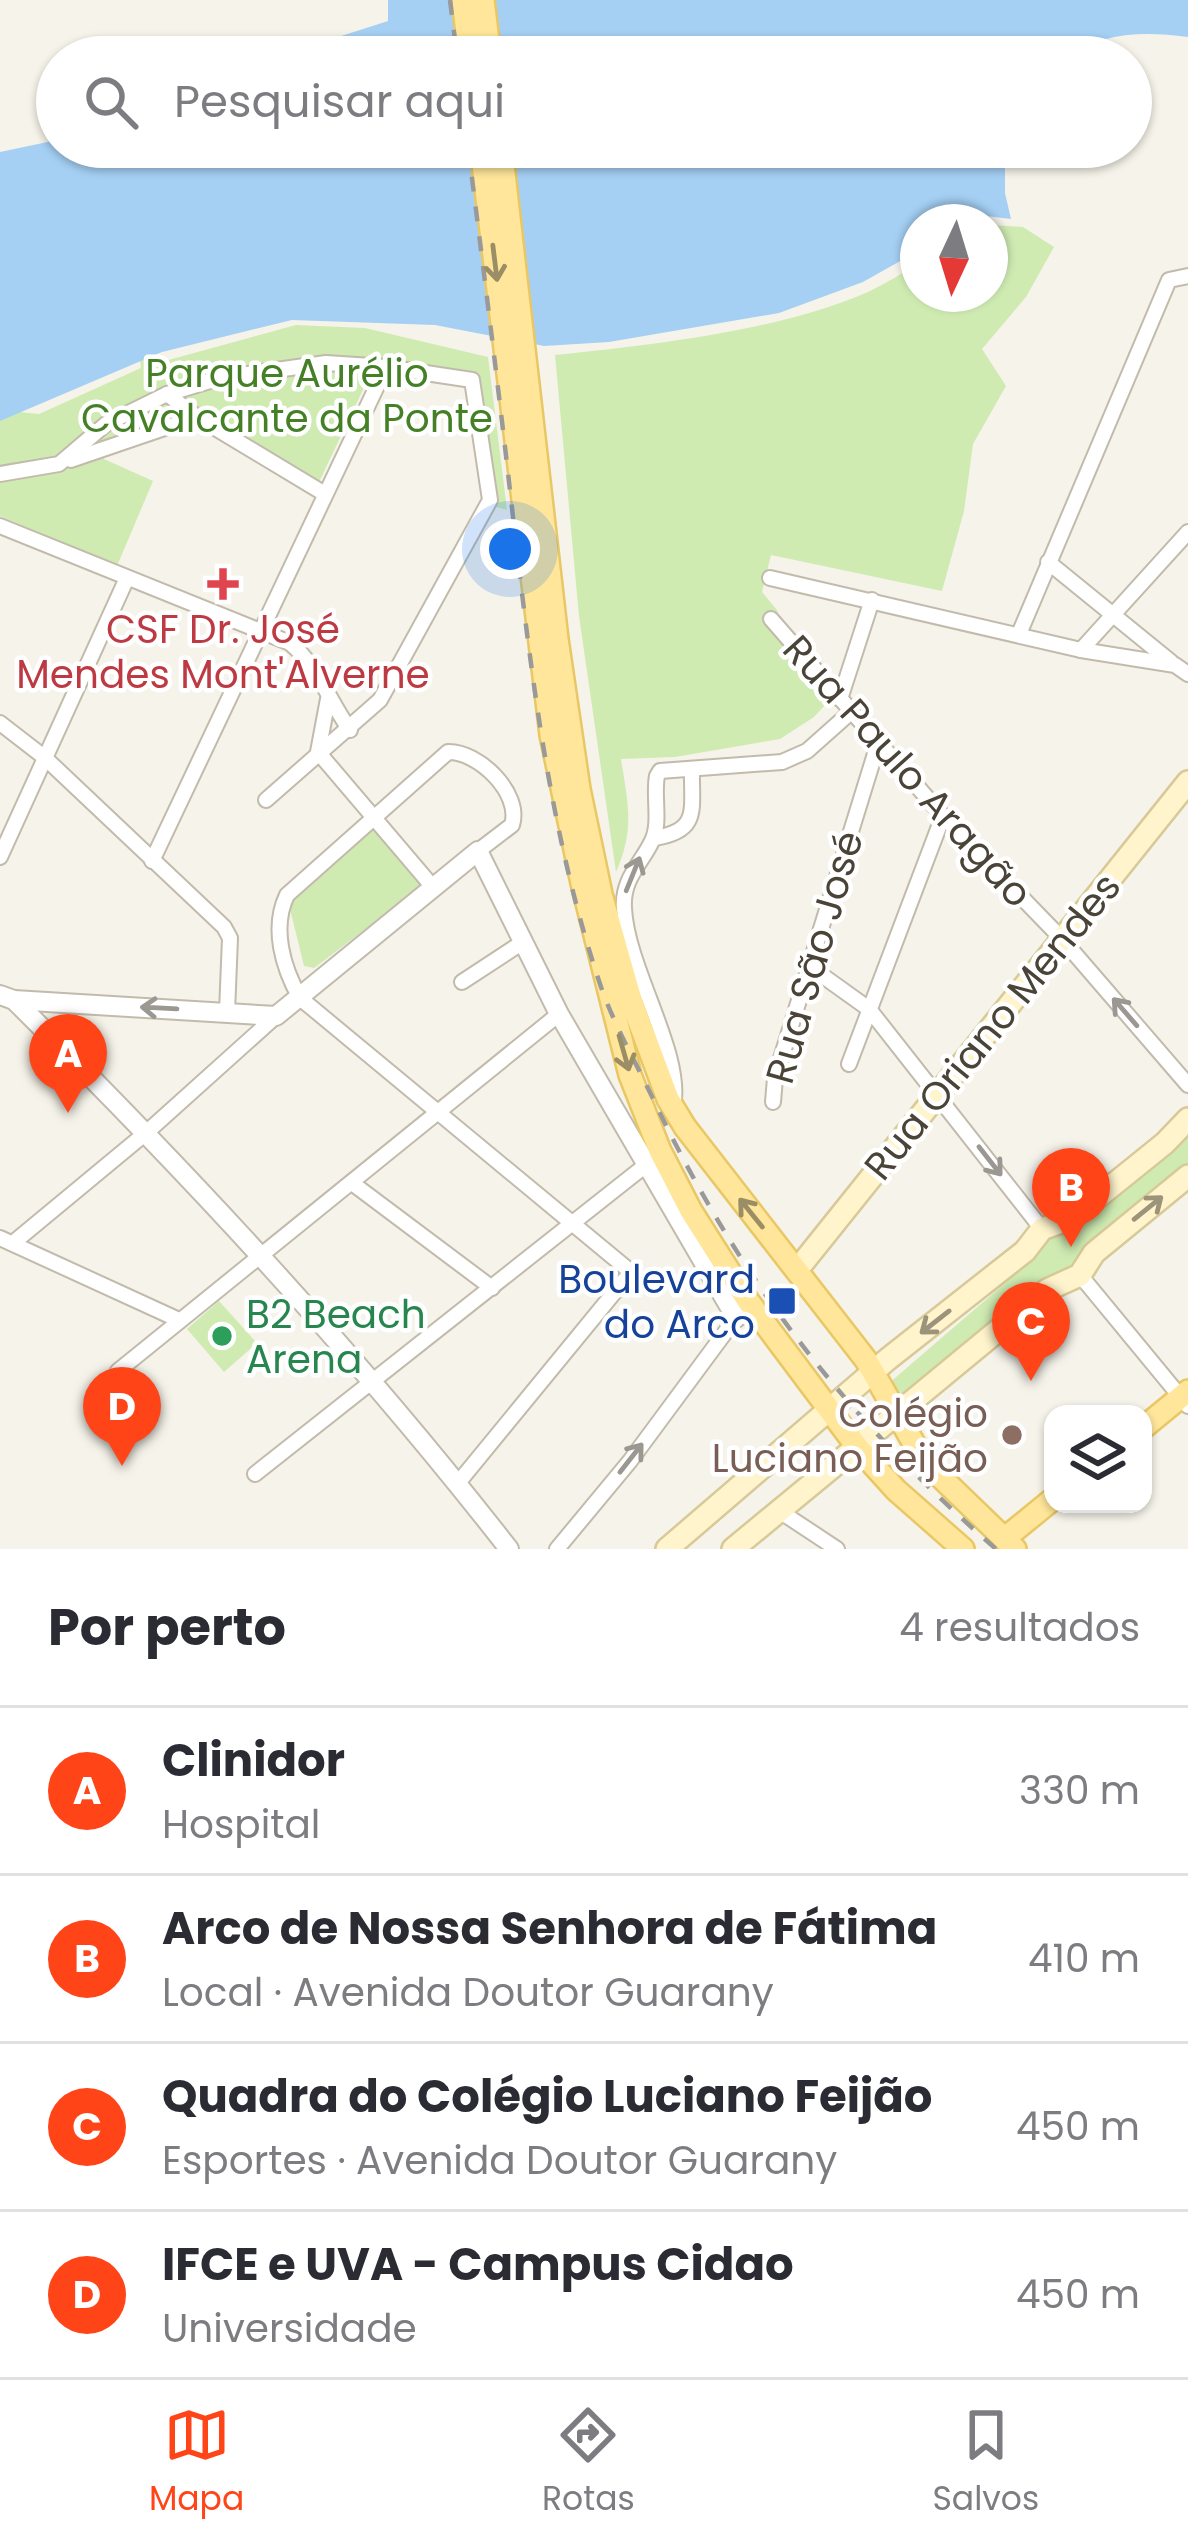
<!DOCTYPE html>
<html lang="pt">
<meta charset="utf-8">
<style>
:root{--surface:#fff;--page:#f2f2f3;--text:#2b2b33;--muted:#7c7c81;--line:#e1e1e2;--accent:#ff4418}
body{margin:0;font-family:Poppins,sans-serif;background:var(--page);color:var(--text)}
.controls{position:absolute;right:36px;bottom:36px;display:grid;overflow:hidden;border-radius:24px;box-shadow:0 3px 9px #0004}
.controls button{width:108px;height:108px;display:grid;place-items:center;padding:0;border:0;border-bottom:3px solid var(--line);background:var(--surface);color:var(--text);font:60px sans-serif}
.compass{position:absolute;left:900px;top:204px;width:108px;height:108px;border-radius:50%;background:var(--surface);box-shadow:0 3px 9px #0004;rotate:184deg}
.you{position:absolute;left:510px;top:549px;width:42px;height:42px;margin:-30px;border:9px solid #fff;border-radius:50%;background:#1a73e8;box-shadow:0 0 0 18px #1a73e833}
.badge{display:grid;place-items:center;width:78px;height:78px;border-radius:50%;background:var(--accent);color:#fff;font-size:39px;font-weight:700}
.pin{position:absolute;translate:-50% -99px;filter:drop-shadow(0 3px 6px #0008)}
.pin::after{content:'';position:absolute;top:63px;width:42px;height:36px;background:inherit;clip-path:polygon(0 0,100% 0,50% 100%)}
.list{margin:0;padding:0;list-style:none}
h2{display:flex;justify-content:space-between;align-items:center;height:156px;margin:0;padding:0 48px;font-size:51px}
h2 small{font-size:39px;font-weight:400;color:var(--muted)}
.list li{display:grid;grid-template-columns:78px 1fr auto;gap:36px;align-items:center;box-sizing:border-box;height:168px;padding:0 48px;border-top:3px solid var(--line)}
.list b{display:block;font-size:45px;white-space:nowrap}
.list p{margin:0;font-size:39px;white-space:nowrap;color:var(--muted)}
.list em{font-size:39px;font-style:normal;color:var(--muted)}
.icon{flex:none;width:66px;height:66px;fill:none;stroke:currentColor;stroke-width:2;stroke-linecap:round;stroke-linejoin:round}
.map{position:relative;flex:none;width:1188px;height:1549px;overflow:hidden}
.search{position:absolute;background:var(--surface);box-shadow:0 3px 9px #0004;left:36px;right:36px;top:36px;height:132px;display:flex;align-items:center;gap:30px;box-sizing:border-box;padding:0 42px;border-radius:66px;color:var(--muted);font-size:45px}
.sheet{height:828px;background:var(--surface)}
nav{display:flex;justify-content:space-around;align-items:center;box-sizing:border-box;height:168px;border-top:3px solid var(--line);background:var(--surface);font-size:33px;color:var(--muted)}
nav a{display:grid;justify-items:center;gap:6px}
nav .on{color:var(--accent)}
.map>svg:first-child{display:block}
.green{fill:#cfebb2}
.water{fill:#a5d0f4}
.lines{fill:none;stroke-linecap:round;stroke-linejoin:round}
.minor-casing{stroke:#c2bbac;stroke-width:18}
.tertiary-casing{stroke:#c2bbac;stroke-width:22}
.secondary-casing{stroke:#d7c998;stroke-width:26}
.primary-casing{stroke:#e9c764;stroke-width:26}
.minor{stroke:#fff;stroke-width:14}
.tertiary{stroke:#fff;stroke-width:18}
.secondary{stroke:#fff4cb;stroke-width:21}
.primary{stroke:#ffe69a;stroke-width:21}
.rail{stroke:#999;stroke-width:4.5;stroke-dasharray:15 15;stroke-linecap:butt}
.oneway{stroke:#9b8d64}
.oneway2{stroke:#9b9892}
.oneway3{stroke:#9b937a}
.health-dot{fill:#e0444e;stroke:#fff;stroke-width:4.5}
.transit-dot{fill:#1a4fb4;stroke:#fff;stroke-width:4.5}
.leisure-dot{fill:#2e9e5b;stroke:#fff;stroke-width:4.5}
.education-dot{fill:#8d6e63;stroke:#fff;stroke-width:4.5}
.labels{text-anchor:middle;stroke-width:9;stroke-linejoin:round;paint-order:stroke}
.park-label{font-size:39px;fill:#458027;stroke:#fff}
.health-label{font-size:39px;fill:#be3a42;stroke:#fff}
.street-label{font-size:39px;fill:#4a4438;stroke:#fff}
.transit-label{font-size:39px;fill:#164399;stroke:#fff;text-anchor:end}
.leisure-label{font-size:39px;fill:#27864d;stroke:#fff;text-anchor:start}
.education-label{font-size:39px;fill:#785e54;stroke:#fff;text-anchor:end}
</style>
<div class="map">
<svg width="1188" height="1549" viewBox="0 0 1188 1549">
<rect width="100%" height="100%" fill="#f6f3ea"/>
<!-- green -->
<g class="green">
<path d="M992 225 1023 227 1054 247 1026 297 982 349 1006 386 973 444 964 511 942 591 771 555 762 592 777 610 800 676 826 704 814 717 780 739 675 757 621 759C628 804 635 829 616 872L579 616 555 355C652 345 779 331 868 292 885 284 902 273 918 264V294H990Z"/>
<polygon points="296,325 365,328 488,357 507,510 492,506 479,382 372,371 319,482 170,416 104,440 104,459 153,481 117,566 0,516 0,410 39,414 141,368 140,360 152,359 154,364"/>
<polygon points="370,826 424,885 314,968 304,966 289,905"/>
<polygon points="1188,1132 1188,1169 1089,1255 901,1403 888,1384 1039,1254 1044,1238"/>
<polygon points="219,1301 257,1343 224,1372 187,1329"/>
</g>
<!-- water -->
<g class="water">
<path d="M388 0H1188V37C1137 30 1104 34 1059 57H242L250 52 338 37 388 21Z"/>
<polygon points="57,140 57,147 1005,147 1005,193 1011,219 978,215 965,222 918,222 918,251 863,282 779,313 609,342 544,346 435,325 292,320 162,352 0,421 0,152"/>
</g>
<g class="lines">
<!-- minor casing -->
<g class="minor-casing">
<g id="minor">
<polyline points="167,394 197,417 325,494"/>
<polyline points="71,460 197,417"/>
<polyline points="0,474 59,464 106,424 167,394 220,378 326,363 386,367 472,380 490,500 380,700 266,800"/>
<path d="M0 526 290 643C318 666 329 701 350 730"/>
<polyline points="1048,562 1171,662"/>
<polyline points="770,578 1081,650 1175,665 1188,674"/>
<polyline points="771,619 943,816 1062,939 1188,1085"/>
<polyline points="1019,634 1169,280 1188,276"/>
<polyline points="1081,650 1188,532"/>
<polyline points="328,699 318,752 432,886"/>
<polyline points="840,699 872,600"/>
<polyline points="0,723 44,757 224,927 230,938 227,1012"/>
<path d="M654 838C701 831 691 809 692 769"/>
<polyline points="0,857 127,578"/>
<polyline points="152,861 386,367"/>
<polyline points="809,966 869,1009 1042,1229"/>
<polyline points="462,982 523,942"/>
<polyline points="849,1064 943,816"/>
<polyline points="773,1102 775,1078 878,744"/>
<path d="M673 1107C684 1053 627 970 624 908 622 879 641 864 652 841 661 823 653 795 657 776L660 771 782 762 807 751 852 711"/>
<polyline points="352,1183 492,1288"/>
<polyline points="0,1238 179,1320"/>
<polyline points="13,1243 147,1132 276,1016"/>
<polyline points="1080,1275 1188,1406"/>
<polyline points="118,1371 559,1014"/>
<polyline points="255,1474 651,1161"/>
<path d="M458 1483 631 1272 300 998C283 968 271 928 287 895L448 752C478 751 522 793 512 825L478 851"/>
<polyline points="781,1512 837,1549"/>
<polyline points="557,1549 630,1461 741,1311"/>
</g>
</g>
<!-- tertiary casing -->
<g class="tertiary-casing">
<g id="tertiary">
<polyline points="0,995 14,1000 276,1016 478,851 559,1014 736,1318"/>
<path d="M14 1000C190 1175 356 1353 509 1549"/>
</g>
</g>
<!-- secondary casing -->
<g class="secondary-casing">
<g id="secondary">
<polyline points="797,1270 1188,782"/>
<polyline points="667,1549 888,1359 1025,1251 1042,1229 1072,1218 1165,1143 1188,1119"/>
<polyline points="733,1549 1047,1290 1080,1275 1094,1253 1188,1176"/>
</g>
</g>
<!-- primary casing -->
<g class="primary-casing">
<g id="primary">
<polyline points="463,0 470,57"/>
<polyline points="483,0 490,57"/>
<polyline points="481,147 551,735 582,883 630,1075 660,1151 691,1211 748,1301 858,1448 896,1490 963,1549"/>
<polyline points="501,147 557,639 579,789 601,894 631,1000 668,1099 685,1127 866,1360 924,1461 1015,1549"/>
<polyline points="1143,1428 1188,1391"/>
<polyline points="1004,1539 1053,1499"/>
</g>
</g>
<!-- minor -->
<use href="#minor" class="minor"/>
<!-- tertiary -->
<use href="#tertiary" class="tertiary"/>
<!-- secondary -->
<use href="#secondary" class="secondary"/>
<!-- primary -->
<use href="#primary" class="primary"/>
<!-- rail -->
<g class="rail">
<polyline points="450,0 457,57"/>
<path d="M468 147C484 273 500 400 514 526 532 679 550 834 599 981 613 1024 637 1064 656 1105 743 1285 846 1418 996 1549"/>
</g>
</g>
<!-- one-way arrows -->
<defs><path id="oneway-shaft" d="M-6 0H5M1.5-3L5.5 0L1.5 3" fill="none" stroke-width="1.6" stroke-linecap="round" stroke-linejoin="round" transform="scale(3)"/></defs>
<g class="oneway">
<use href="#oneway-shaft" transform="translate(495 263) rotate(83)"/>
<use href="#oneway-shaft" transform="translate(624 1053) rotate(74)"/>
<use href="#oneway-shaft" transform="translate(751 1213) rotate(-129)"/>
</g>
<g class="oneway2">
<use href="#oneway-shaft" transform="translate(633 874) rotate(-68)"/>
<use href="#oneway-shaft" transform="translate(159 1008) rotate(-177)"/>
<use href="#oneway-shaft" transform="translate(1125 1012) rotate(-131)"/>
<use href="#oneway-shaft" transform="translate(990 1161) rotate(52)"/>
<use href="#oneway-shaft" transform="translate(631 1458) rotate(-52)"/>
</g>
<g class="oneway3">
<use href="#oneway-shaft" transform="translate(1148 1208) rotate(-39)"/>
<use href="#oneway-shaft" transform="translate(935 1322) rotate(142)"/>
</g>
<!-- markers -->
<path class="health-dot" d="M217 566h12v12h12v12h-12v12h-12v-12h-12v-12h12z"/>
<rect class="transit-dot" x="767" y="1286" width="30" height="30" rx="6"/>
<circle class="leisure-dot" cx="222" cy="1336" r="12"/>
<circle class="education-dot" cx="1012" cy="1435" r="12"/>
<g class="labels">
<!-- park labels -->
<g class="park-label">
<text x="287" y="387">Parque Aurélio<tspan x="287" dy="45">Cavalcante da Ponte</tspan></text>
</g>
<!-- health labels -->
<g class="health-label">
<text x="223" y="643">CSF Dr. José<tspan x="223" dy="45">Mendes Mont'Alverne</tspan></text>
</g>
<!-- street labels -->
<g class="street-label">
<text transform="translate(908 771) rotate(48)" y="14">Rua Paulo Aragão</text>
<text transform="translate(814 957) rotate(-74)" y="14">Rua São José</text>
<text transform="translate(992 1026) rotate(-51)" y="14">Rua Oriano Mendes</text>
</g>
<!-- transit labels -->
<g class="transit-label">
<text x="755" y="1293">Boulevard<tspan x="755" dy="45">do Arco</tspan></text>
</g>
<!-- leisure labels -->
<g class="leisure-label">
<text x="246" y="1328">B2 Beach<tspan x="246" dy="45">Arena</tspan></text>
</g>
<!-- education labels -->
<g class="education-label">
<text x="988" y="1427">Colégio<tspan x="988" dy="45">Luciano Feijão</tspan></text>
</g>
</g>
</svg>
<div class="controls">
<button><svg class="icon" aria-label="layers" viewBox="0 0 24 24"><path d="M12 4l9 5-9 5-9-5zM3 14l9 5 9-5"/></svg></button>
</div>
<svg class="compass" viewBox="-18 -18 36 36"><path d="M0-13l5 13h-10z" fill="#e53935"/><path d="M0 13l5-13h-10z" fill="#7c7c81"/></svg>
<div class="you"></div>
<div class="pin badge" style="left:68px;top:1113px">A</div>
<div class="pin badge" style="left:1071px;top:1247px">B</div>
<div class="pin badge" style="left:1031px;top:1381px">C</div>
<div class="pin badge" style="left:122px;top:1466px">D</div>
<div class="search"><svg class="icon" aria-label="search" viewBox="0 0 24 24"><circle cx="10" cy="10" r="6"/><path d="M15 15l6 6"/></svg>Pesquisar aqui</div>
</div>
<section class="sheet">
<h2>Por perto<small>4 resultados</small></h2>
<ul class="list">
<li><span class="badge">A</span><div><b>Clinidor</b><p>Hospital</p></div><em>330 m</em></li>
<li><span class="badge">B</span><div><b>Arco de Nossa Senhora de Fátima</b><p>Local · Avenida Doutor Guarany</p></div><em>410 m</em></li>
<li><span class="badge">C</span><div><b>Quadra do Colégio Luciano Feijão</b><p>Esportes · Avenida Doutor Guarany</p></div><em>450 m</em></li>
<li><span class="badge">D</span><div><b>IFCE e UVA - Campus Cidao</b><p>Universidade</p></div><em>450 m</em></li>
</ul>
</section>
<nav>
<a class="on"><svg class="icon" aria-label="map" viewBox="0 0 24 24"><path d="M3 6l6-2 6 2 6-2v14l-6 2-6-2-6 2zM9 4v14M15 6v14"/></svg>Mapa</a>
<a><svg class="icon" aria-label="directions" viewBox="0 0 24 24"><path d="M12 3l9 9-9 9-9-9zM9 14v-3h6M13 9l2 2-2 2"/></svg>Rotas</a>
<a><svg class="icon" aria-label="saved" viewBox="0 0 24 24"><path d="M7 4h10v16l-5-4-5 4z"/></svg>Salvos</a>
</nav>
